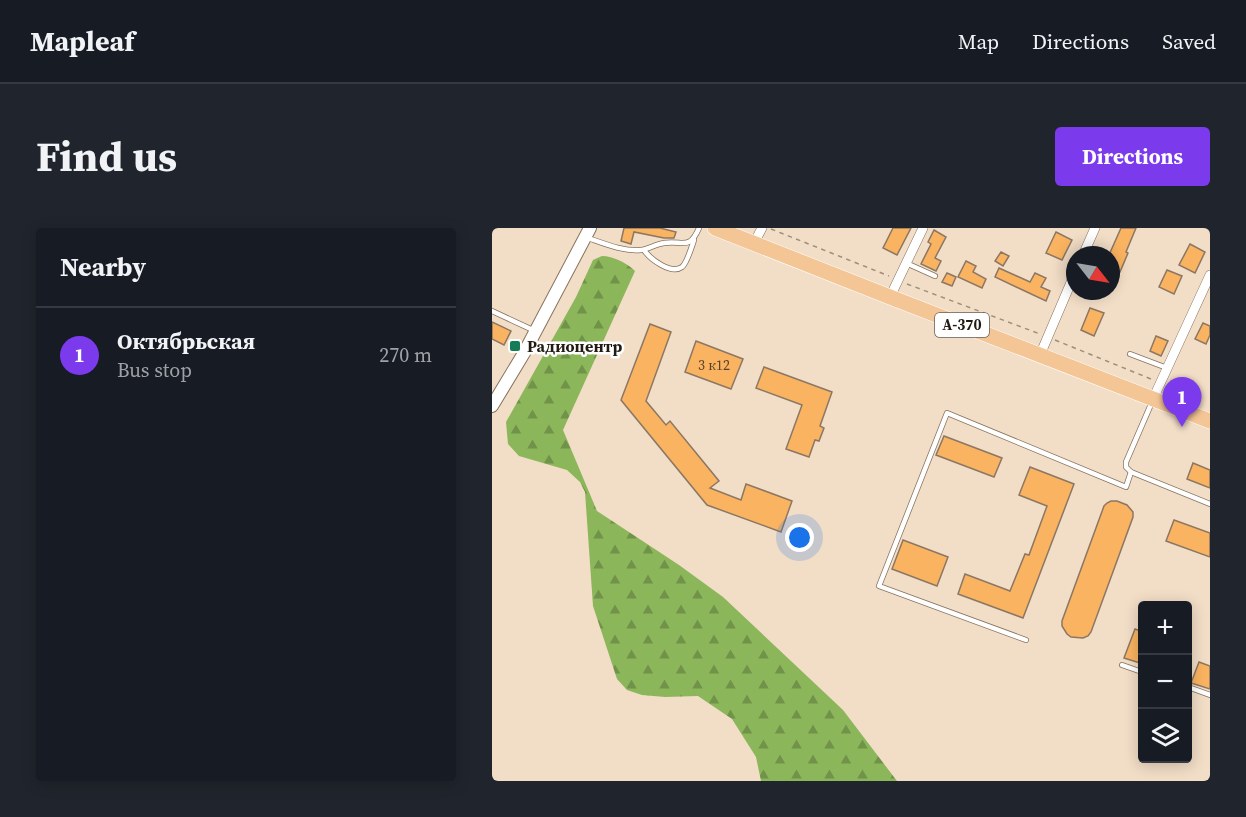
<!DOCTYPE html>
<meta charset="utf-8">
<style>
:root{--surface:#171b24;--page:#20242c;--text:#f1f3f6;--muted:#9ea1a6;--line:#363941;--accent:#7c3aed}
body{margin:0;font-family:"Source Serif 4",serif;background:var(--page);color:var(--text)}
.controls{position:absolute;right:18px;bottom:18px;display:grid;overflow:hidden;border-radius:6px;box-shadow:0 3px 15px #0003}
.controls button{width:54px;height:54px;display:grid;place-items:center;padding:0;border:0;border-bottom:2px solid var(--line);background:var(--surface);color:var(--text);font:30px sans-serif}
.compass{position:absolute;left:574px;top:18px;width:54px;height:54px;border-radius:50%;background:var(--surface);box-shadow:0 3px 15px #0003;rotate:121deg}
.you{position:absolute;left:308px;top:310px;width:21px;height:21px;margin:-15px;border:4px solid #fff;border-radius:50%;background:#1a73e8;box-shadow:0 0 0 9px #1a73e833}
.badge{display:grid;place-items:center;width:39px;height:39px;border-radius:50%;background:var(--accent);color:#fff;font-size:20px;font-weight:700}
.pin{position:absolute;translate:-50% -50px;filter:drop-shadow(0 2px 3px #0008)}
.pin::after{content:'';position:absolute;top:32px;width:21px;height:18px;background:inherit;clip-path:polygon(0 0,100% 0,50% 100%)}
.list{margin:0;padding:0;list-style:none}
h2{display:flex;justify-content:space-between;align-items:center;height:78px;margin:0;padding:0 24px;font-size:26px}
h2 small{font-size:20px;font-weight:400;color:var(--muted)}
.list li{display:grid;grid-template-columns:39px 1fr auto;gap:18px;align-items:center;box-sizing:border-box;height:96px;padding:0 24px;border-top:2px solid var(--line)}
.list b{display:block;font-size:22px;white-space:nowrap}
.list p{margin:0;font-size:20px;white-space:nowrap;color:var(--muted)}
.list em{font-size:20px;font-style:normal;color:var(--muted)}
.icon{flex:none;width:33px;height:33px;fill:none;stroke:currentColor;stroke-width:2;stroke-linecap:round;stroke-linejoin:round}
.map{position:relative;flex:none;width:718px;height:553px;overflow:hidden;border-radius:6px}
header{display:flex;align-items:center;gap:36px;box-sizing:border-box;height:84px;padding:0 30px;background:var(--surface);border-bottom:2px solid var(--line)}
header strong{font-size:28px}
nav{display:flex;gap:33px;margin-inline-start:auto;font-size:21px}
.intro{display:flex;align-items:center;justify-content:space-between;box-sizing:border-box;height:144px;padding:0 36px}
h1{margin:0;font-size:42px}
.button{padding:15px 27px;border-radius:6px;background:var(--accent);color:#fff;font-size:21px;font-weight:700}
main{display:flex;gap:36px;padding:0 36px}
aside{flex:1;background:var(--surface);border-radius:6px;box-shadow:0 3px 15px #0003}
.map>svg:first-child{display:block}
.forest{fill:url(#forest-firs)}
.building{fill:#fab360;stroke:#8b7763;stroke-width:1.5}
.lines{fill:none;stroke-linecap:round;stroke-linejoin:round}
.service-casing{stroke:#86735e;stroke-width:6}
.minor-casing{stroke:#86735e;stroke-width:10}
.secondary-casing{stroke:#86735e;stroke-width:14}
.trunk-casing{stroke:#fff;stroke-width:16}
.path{stroke:#9e8e7d;stroke-width:1.5;stroke-dasharray:4.5 4.5;stroke-linecap:butt}
.service{stroke:#fff;stroke-width:4.5}
.minor{stroke:#fff;stroke-width:9}
.secondary{stroke:#fff;stroke-width:12}
.trunk{stroke:#f4c696;stroke-width:15}
.poi-dot{fill:#167c56;stroke:#fff;stroke-width:2}
.labels{text-anchor:middle;stroke-width:5;stroke-linejoin:round;paint-order:stroke}
.number-label{font-size:14px;fill:#584126}
.shield{fill:#fff;stroke:#645f59;stroke-width:1.5}
.shield-label{font-size:15px;font-weight:bold;fill:#221b12}
.poi-label{font-size:16px;font-weight:bold;fill:#221b12;stroke:#fff;text-anchor:start}
</style>
<header>
<strong>Mapleaf</strong>
<nav><a>Map</a><a>Directions</a><a>Saved</a></nav>
</header>
<div class="intro"><h1>Find us</h1><a class="button">Directions</a></div>
<main>
<aside>
<h2>Nearby<small></small></h2>
<ul class="list">
<li><span class="badge">1</span><div><b>Октябрьская</b><p>Bus stop</p></div><em>270 m</em></li>
</ul>
</aside>
<div class="map">
<svg width="718" height="553" viewBox="0 0 718 553">
<defs>
<pattern id="forest-firs" width="22" height="20" patternUnits="userSpaceOnUse" patternTransform="scale(1.5)"><rect width="22" height="20" fill="#8bb65a"/><path d="M5 1l3.5 6h-7zM16 11l3.5 6h-7z" fill="#719349"/></pattern>
</defs>
<rect width="100%" height="100%" fill="#f2ddc6"/>
<!-- forest -->
<path class="forest" d="M110 28C121 28 135 35 143 43L71 202 105 283 187 337 231 369 351 482 405 553H269L264 529 240 491 206 468 173 469 150 467 135 462 125 451 101 378 93 264 88 254 75 242 27 228 16 216 14 194 84 69 101 32Z"/>
<!-- building -->
<g class="building">
<polygon points="132,0 168,0 184,4 182,10 172,10 142,4 139,16 129,13"/>
<polygon points="401,0 419,0 405,27 391,20"/>
<polygon points="629,0 644,0 634,24 636,25 628,44 619,40 619,27 617,27"/>
<polygon points="442,2 454,9 443,30 449,33 444,43 429,36 439,16 436,14"/>
<polygon points="564,4 580,12 570,32 554,25"/>
<polygon points="698,16 713,24 703,45 687,37"/>
<polygon points="509,24 517,28 511,38 503,33"/>
<polygon points="474,33 484,38 481,44 494,51 490,60 466,49"/>
<polygon points="507,40 538,54 543,45 554,50 549,59 558,63 554,73 503,49"/>
<polygon points="675,42 690,48 682,66 667,59"/>
<polygon points="455,45 464,49 460,58 450,54"/>
<polygon points="598,80 612,85 602,108 589,102"/>
<polygon points="0,94 19,103 12,117 0,111"/>
<polygon points="711,95 718,98 718,107 714,116 703,111"/>
<polygon points="158,96 179,104 154,173 174,197 178,193 227,253 218,260 249,272 254,256 300,273 289,304 215,277 129,172"/>
<polygon points="664,108 676,113 669,128 658,123"/>
<polygon points="204,113 251,131 239,161 193,144"/>
<polygon points="272,139 340,164 328,198 332,200 327,213 323,212 317,229 294,221 310,177 264,160"/>
<polygon points="452,208 510,230 502,249 444,227"/>
<polygon points="701,235 718,242 718,260 695,251"/>
<polygon points="538,239 582,256 531,390 466,366 473,346 518,363 533,326 537,327 555,278 527,267"/>
<polygon points="619,273 625,273 635,277 641,284 641,289 599,404 596,408 591,410 579,409 575,406 570,398 570,393 612,278 615,275"/>
<polygon points="682,292 718,305 718,329 674,313"/>
<polygon points="411,312 456,329 445,358 400,341"/>
<polygon points="643,401 651,404 651,436 632,430"/>
<polygon points="707,434 718,438 718,461 699,455"/>
</g>
<g class="lines">
<!-- service casing -->
<g class="service-casing">
<g id="service">
<path d="M93 9C111 15 131 24 149 22 157 21 164 16 172 15 191 12 197 23 207 0"/>
<path d="M152 22C158 31 179 47 190 39 195 35 200 18 202 12"/>
<polyline points="414,35 443,48"/>
<polyline points="0,83 43,103"/>
<polyline points="638,126 675,140"/>
<polyline points="660,174 634,234 634,239 639,244 718,276"/>
<polyline points="534,412 387,358 455,185 634,259 639,244"/>
<polyline points="630,437 650,444"/>
<polyline points="696,459 718,467"/>
</g>
</g>
<!-- minor casing -->
<g class="minor-casing">
<g id="minor">
<polyline points="262,15 270,0"/>
<polyline points="591,27 603,0"/>
<polyline points="398,69 431,0"/>
<polyline points="548,127 583,45"/>
<polyline points="661,171 718,47"/>
</g>
</g>
<!-- secondary casing -->
<g class="secondary-casing">
<polyline id="secondary" points="0,178 32,125 98,0"/>
</g>
<!-- trunk casing -->
<g class="trunk-casing">
<polyline id="trunk" points="223,0 398,69 718,193"/>
</g>
<!-- path -->
<g class="path">
<polyline points="279,1 397,48"/>
<polyline points="415,56 548,106"/>
<polyline points="563,112 659,151"/>
</g>
<!-- service -->
<use href="#service" class="service"/>
<!-- minor -->
<use href="#minor" class="minor"/>
<!-- secondary -->
<use href="#secondary" class="secondary"/>
<!-- trunk -->
<use href="#trunk" class="trunk"/>
</g>
<!-- markers -->
<rect class="poi-dot" x="17" y="112" width="12" height="12" rx="3"/>
<g class="labels">
<!-- number labels -->
<g class="number-label">
<text x="222" y="142">3 к12</text>
</g>
<!-- shield labels -->
<rect class="shield" x="443" y="85" width="54" height="24" rx="4.5"/>
<g class="shield-label">
<text x="470" y="102">А-370</text>
</g>
<!-- poi labels -->
<g class="poi-label">
<text x="35" y="124">Радиоцентр</text>
</g>
</g>
</svg>
<div class="controls">
<button>+</button>
<button>−</button>
<button><svg class="icon" aria-label="layers" viewBox="0 0 24 24"><path d="M12 4l9 5-9 5-9-5zM3 14l9 5 9-5"/></svg></button>
</div>
<svg class="compass" viewBox="-18 -18 36 36"><path d="M0-13l5 13h-10z" fill="#e53935"/><path d="M0 13l5-13h-10z" fill="#9ea1a6"/></svg>
<div class="you"></div>
<div class="pin badge" style="left:690px;top:199px">1</div>
</div>
</main>
